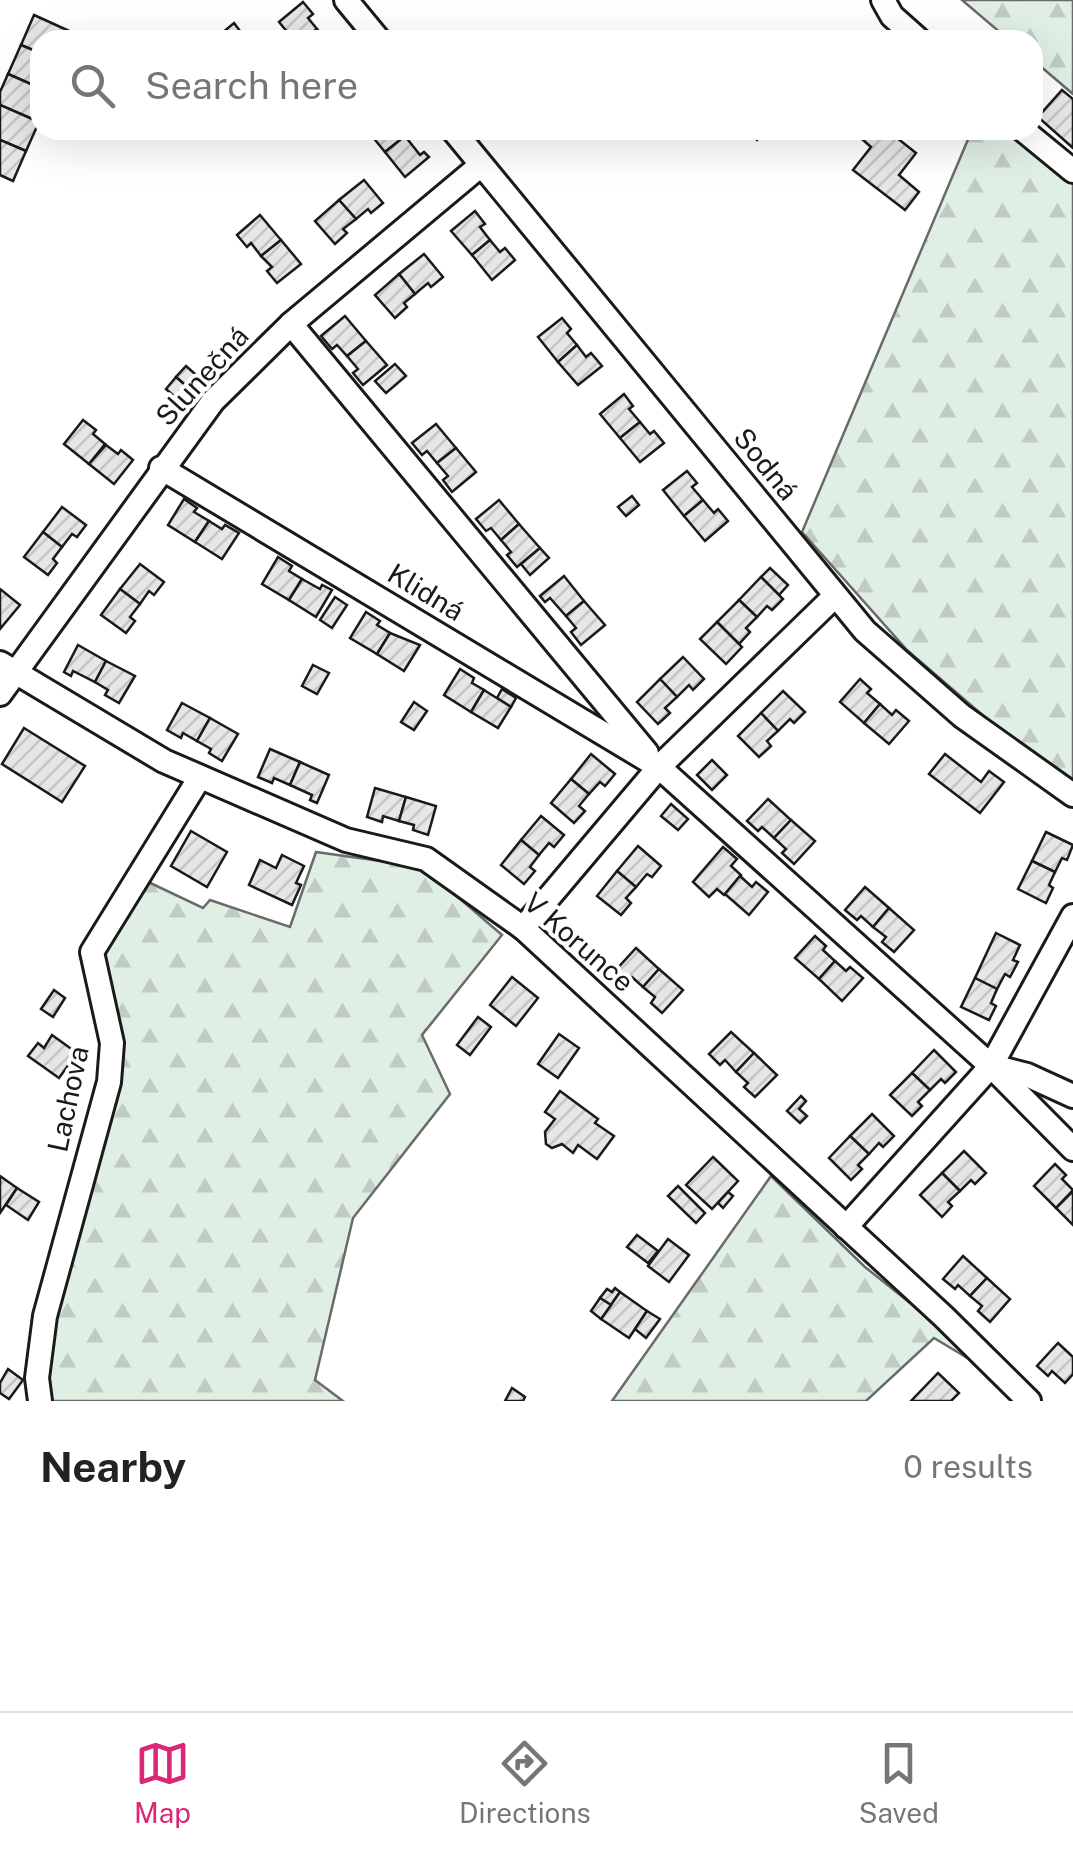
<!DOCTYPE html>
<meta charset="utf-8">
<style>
:root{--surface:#fff;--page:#f2f2f2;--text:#222;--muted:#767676;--line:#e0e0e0;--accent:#db2777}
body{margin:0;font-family:"Public Sans",sans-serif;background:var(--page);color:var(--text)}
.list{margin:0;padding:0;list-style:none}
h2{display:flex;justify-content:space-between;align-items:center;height:130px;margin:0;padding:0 40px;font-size:42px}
h2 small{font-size:32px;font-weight:400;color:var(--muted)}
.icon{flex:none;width:55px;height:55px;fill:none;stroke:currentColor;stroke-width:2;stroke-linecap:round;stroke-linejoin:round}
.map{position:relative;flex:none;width:1073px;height:1401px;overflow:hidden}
.search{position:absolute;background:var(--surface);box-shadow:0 10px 40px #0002;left:30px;right:30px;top:30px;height:110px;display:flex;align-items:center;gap:25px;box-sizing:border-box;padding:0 35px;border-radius:30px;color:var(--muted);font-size:38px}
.sheet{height:310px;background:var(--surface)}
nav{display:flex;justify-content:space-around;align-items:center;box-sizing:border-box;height:140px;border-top:2px solid var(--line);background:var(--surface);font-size:28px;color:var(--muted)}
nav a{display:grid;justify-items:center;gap:5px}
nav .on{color:var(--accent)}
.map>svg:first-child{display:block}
.forest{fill:url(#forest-firs);stroke:#6a6a6a;stroke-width:2.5}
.building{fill:url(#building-hatch);stroke:#1a1a1a;stroke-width:2.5}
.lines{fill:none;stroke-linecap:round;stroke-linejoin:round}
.street-casing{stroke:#1a1a1a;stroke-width:28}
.street{stroke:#fff;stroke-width:22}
.labels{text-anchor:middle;stroke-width:8;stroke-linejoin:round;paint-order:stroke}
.street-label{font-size:28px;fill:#1a1a1a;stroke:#fff}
</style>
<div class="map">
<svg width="1073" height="1401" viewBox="0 0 1073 1401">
<defs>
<pattern id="forest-firs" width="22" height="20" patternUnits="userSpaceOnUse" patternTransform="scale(2.5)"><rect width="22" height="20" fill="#e0efe3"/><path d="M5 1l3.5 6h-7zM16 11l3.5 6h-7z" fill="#c0ccc2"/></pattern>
<pattern id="building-hatch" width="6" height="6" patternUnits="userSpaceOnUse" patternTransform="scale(2.5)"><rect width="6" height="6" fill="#e6e6e6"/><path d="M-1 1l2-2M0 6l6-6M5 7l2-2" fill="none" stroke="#c5c5c5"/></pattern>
</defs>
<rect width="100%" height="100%" fill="#fff"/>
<!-- forest -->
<g class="forest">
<polygon points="962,0 1073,0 1073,94 1033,60 1033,40 1009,40"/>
<polygon points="972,130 1011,130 1073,180 1073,781 1016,744 907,650 802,532"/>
<polygon points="316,852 423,867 502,935 422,1035 450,1094 353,1218 315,1380 343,1401 48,1401 45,1382 51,1322 116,1079 102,954 144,880 203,908 210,900 290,927"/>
<polygon points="771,1176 865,1267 1014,1386 934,1338 866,1401 612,1401"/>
</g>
<!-- building -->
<g class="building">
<polygon points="303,2 313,14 308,18 317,29 303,40 294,40 279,22"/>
<polygon points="34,15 78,35 76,40 40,40 40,53 21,45"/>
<polygon points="234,23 243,35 237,40 218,40 216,38"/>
<polygon points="317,29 326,40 303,40"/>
<polygon points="21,45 40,53 40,88 8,74"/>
<polygon points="8,74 40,88 39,122 0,105 0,92"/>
<polygon points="1062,90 1073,99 1073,148 1038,117"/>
<polygon points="0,105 39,122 26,151 0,140"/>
<polygon points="367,130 399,130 405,136 385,152"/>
<polygon points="747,130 766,130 757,140"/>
<polygon points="869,130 887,130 916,153 899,175 919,192 905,210 853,170 871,147 862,139"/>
<polygon points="405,136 420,155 424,152 429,157 405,177 385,152"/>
<polygon points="0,140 26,151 13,181 0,175"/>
<polygon points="364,180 383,203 371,213 368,209 356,219 339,200"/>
<polygon points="339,200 356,219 343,229 347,233 335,244 315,221"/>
<polygon points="475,211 485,224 480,227 490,240 472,255 451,231"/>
<polygon points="260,215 281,240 261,256 251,243 247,247 237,235"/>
<polygon points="281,240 301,264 277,283 267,271 272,267 261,256"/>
<polygon points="490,240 500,252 505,248 515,260 492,280 472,255"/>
<polygon points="424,254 443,277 431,287 428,283 415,294 399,274"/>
<polygon points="399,274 415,294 404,303 407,307 395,318 375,295"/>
<polygon points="345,316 366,341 347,356 337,345 332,349 321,336"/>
<polygon points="562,318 571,329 567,333 577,345 558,362 538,337"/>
<polygon points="366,341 387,365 363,385 353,373 358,369 347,356"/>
<polygon points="577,345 586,357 591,353 602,366 578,385 558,362"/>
<polygon points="395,364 406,376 386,393 375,381"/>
<polygon points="186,366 203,381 193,392 176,377"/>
<polygon points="176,377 193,392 183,404 166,389"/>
<polygon points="624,394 633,406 629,409 640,422 620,438 600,414"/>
<polygon points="83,420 96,430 93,434 105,444 89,464 64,444"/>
<polygon points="640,422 650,434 654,431 664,443 640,462 620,438"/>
<polygon points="436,424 456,448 437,463 427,451 422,455 412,443"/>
<polygon points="106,445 118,454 121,450 133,460 114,484 89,464"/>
<polygon points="456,448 476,472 452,492 443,480 448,476 437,463"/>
<polygon points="687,471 697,483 692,487 703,500 684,516 663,490"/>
<polygon points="632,496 639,505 626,516 618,507"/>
<polygon points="184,499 197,508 194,512 209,521 195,542 168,525"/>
<polygon points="499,500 519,524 501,540 491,528 486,531 476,519"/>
<polygon points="703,500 714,513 718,509 728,521 705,541 684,516"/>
<polygon points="62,507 86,525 77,537 72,534 62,547 43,532"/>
<polygon points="209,521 222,529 225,525 239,533 222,559 195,542"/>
<polygon points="519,524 540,548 517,567 507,555 511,552 501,540"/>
<polygon points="43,532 62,547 53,559 57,563 48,575 24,557"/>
<polygon points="540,548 549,558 530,575 521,564"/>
<polygon points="278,557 292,566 289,571 302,579 289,600 262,584"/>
<polygon points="140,564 164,582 154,595 149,591 140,604 120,589"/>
<polygon points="770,568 788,585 779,595 761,577"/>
<polygon points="564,576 584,601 566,616 550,598 545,602 540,596"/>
<polygon points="761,577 783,599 772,610 767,606 757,617 739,600"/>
<polygon points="302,579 320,589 322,585 332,590 316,617 289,600"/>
<polygon points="0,589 20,605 0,629"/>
<polygon points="120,589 140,604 130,617 135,621 126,633 101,615"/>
<polygon points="335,597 347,605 332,628 320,620"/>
<polygon points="739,600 757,617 746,628 750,632 739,644 717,622"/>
<polygon points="584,601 605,625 581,645 571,632 576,628 566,616"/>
<polygon points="366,612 380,621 377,625 390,633 377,654 350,638"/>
<polygon points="717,622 742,647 726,664 700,639"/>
<polygon points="390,633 420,645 404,671 377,654"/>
<polygon points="78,645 106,661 95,682 73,671 71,676 64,672"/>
<polygon points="683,657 704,679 693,690 689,685 677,697 660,679"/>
<polygon points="106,661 135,676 119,703 105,695 108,690 95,682"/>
<polygon points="313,665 329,673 317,694 302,686"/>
<polygon points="460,669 474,678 472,683 484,690 471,712 444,695"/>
<polygon points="660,679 677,697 665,708 670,713 658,724 637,702"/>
<polygon points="860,679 871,689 867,693 880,704 864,723 840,702"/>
<polygon points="502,689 516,698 511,707 497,698"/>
<polygon points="484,690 511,707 498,728 471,712"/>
<polygon points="783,691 805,712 794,723 790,719 778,731 761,713"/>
<polygon points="414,702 427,711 414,730 401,722"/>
<polygon points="182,703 210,718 197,741 183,733 181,738 167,730"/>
<polygon points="880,704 892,715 896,710 909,721 889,744 864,723"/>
<polygon points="761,713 778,731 767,741 771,746 759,757 738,736"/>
<polygon points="210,718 238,734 222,761 209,753 211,749 197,741"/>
<polygon points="24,728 85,766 62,802 2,764"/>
<polygon points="270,749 300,762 290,785 274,778 272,783 258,777"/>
<polygon points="591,754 615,774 605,786 600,782 589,794 571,779"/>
<polygon points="945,754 981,782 989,771 1004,782 980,813 929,774"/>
<polygon points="712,760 727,775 712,790 697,775"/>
<polygon points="300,762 329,775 317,803 310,800 312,795 290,785"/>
<polygon points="571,779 589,794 579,806 585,811 574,823 551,803"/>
<polygon points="375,788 406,797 399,821 383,816 382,822 367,817"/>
<polygon points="406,797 436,806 428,835 413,830 414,825 399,821"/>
<polygon points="768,799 791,820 774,838 762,827 758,831 747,821"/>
<polygon points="671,804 688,819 678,830 661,816"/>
<polygon points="541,816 564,835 554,847 549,843 539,855 521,840"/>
<polygon points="791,820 815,841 794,864 782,853 786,849 774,838"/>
<polygon points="191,831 227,852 207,887 171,866"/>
<polygon points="1046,832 1073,845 1067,860 1062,858 1055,872 1032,861"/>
<polygon points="521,840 539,855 530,867 535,871 524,884 501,865"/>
<polygon points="638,846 661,866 652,877 647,874 636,887 617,871"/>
<polygon points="723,847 737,859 731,866 741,875 724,895 717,889 709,897 693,882"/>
<polygon points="282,855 304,866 296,883 301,885 292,905 249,885 260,860 276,868"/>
<polygon points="1032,861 1055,872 1049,885 1053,888 1046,903 1018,889"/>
<polygon points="617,871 636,887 626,898 631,903 621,915 597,896"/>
<polygon points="740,876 752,887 756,882 768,892 749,915 725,894"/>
<polygon points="865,887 889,908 873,927 861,916 857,920 845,910"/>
<polygon points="889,908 914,930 894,952 882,942 886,937 873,927"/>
<polygon points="996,933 1020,945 1013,960 1018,962 1010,977 1005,974 997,989 975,978"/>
<polygon points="815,936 826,946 823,950 835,961 819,979 795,958"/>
<polygon points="636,948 659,969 643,987 632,977 627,982 615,971"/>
<polygon points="835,961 846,971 850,967 863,978 842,1001 819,979"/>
<polygon points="659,969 683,990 662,1013 651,1003 655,997 643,987"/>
<polygon points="512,977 538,998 516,1026 490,1005"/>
<polygon points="975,978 997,989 991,1003 996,1006 989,1020 961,1007"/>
<polygon points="54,990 65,998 53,1017 41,1009"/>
<polygon points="478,1017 491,1027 470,1055 457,1045"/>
<polygon points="731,1032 754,1053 736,1072 725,1060 720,1065 709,1054"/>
<polygon points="559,1034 579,1048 558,1078 538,1064"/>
<polygon points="52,1035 77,1053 59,1078 28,1056 38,1043 44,1048"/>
<polygon points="934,1050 956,1072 945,1083 941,1079 930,1090 912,1073"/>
<polygon points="754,1053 777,1075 755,1097 744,1087 748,1083 736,1072"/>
<polygon points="912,1073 930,1090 918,1102 922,1106 912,1116 890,1095"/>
<polygon points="560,1091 598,1119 595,1123 614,1136 597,1159 578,1145 573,1153 562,1144 552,1148 546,1144 545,1132 555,1119 545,1112"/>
<polygon points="801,1096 806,1101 799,1109 807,1116 800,1123 787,1111"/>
<polygon points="872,1114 894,1136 883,1147 879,1143 869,1154 850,1136"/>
<polygon points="850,1136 869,1154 858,1165 862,1169 851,1180 829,1158"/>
<polygon points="964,1151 986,1173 975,1184 971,1180 960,1191 942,1173"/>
<polygon points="713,1157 738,1181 712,1209 686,1185"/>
<polygon points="1055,1164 1066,1175 1062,1179 1073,1190 1056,1208 1034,1186"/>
<polygon points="942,1173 960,1191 948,1202 952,1206 942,1217 920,1195"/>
<polygon points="0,1176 17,1188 0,1213"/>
<polygon points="678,1186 705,1213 696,1223 668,1196"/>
<polygon points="17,1188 39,1202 28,1220 6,1205"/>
<polygon points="1073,1191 1073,1225 1056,1208"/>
<polygon points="728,1192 733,1196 723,1208 718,1203"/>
<polygon points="637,1235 658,1251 648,1263 627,1247"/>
<polygon points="668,1239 689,1255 669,1282 648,1266"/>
<polygon points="963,1256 987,1278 970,1296 958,1285 955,1289 943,1279"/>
<polygon points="987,1278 1010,1299 990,1322 978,1311 982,1306 970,1296"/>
<polygon points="615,1288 620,1292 611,1305 600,1298 607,1289 612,1292"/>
<polygon points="620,1292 647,1311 629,1338 601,1319"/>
<polygon points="600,1298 611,1305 601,1319 591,1311"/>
<polygon points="647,1311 660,1319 646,1338 635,1329"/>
<polygon points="1058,1343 1073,1357 1073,1374 1065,1383 1052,1371 1048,1376 1037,1366"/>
<polygon points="8,1369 23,1380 9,1399 0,1393 0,1383"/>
<polygon points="938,1373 959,1393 951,1401 911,1401"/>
<polygon points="512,1388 525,1397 523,1401 505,1401"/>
</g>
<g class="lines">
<!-- street casing -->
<g class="street-casing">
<g id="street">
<polyline points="346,0 379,40"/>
<polyline points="883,0 892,16 919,40"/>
<polyline points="453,130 865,631 962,716 1073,795"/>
<polyline points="1023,130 1073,171"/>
<polyline points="291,324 647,753"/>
<polyline points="161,468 659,767 991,1066 1073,1149"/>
<polyline points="0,663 164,761 346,840 426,859 523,928 944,1317 1029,1401"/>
<polyline points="0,694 213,401 291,324 481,165"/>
<polyline points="523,928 659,767 835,596"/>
<polyline points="992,1066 1027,1075 1073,1096"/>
<polyline points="846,1227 991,1066 1073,916"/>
<polyline points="40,1401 37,1378 45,1316 109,1082 112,1043 92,952 200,777"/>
</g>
</g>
<!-- street -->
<use href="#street" class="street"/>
</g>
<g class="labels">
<!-- street labels -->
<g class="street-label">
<text transform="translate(202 376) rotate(-48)" y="10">Slunečná</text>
<text transform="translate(766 464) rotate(51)" y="10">Sodná</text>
<text transform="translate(426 592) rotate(31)" y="10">Klidná</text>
<text transform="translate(579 942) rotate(41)" y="10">V Korunce</text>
<text transform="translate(68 1099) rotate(-78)" y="10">Lachova</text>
</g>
</g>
</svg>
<div class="search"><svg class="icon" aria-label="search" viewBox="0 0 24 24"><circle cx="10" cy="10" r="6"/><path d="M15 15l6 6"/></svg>Search here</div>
</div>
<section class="sheet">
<h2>Nearby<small>0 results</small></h2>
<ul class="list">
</ul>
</section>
<nav>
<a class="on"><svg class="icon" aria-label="map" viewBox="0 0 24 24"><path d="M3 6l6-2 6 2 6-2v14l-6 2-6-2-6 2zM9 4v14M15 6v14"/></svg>Map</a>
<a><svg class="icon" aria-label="directions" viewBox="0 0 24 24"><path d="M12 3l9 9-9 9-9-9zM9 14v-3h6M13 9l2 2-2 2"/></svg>Directions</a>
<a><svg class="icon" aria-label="saved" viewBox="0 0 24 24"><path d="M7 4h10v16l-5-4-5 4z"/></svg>Saved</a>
</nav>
